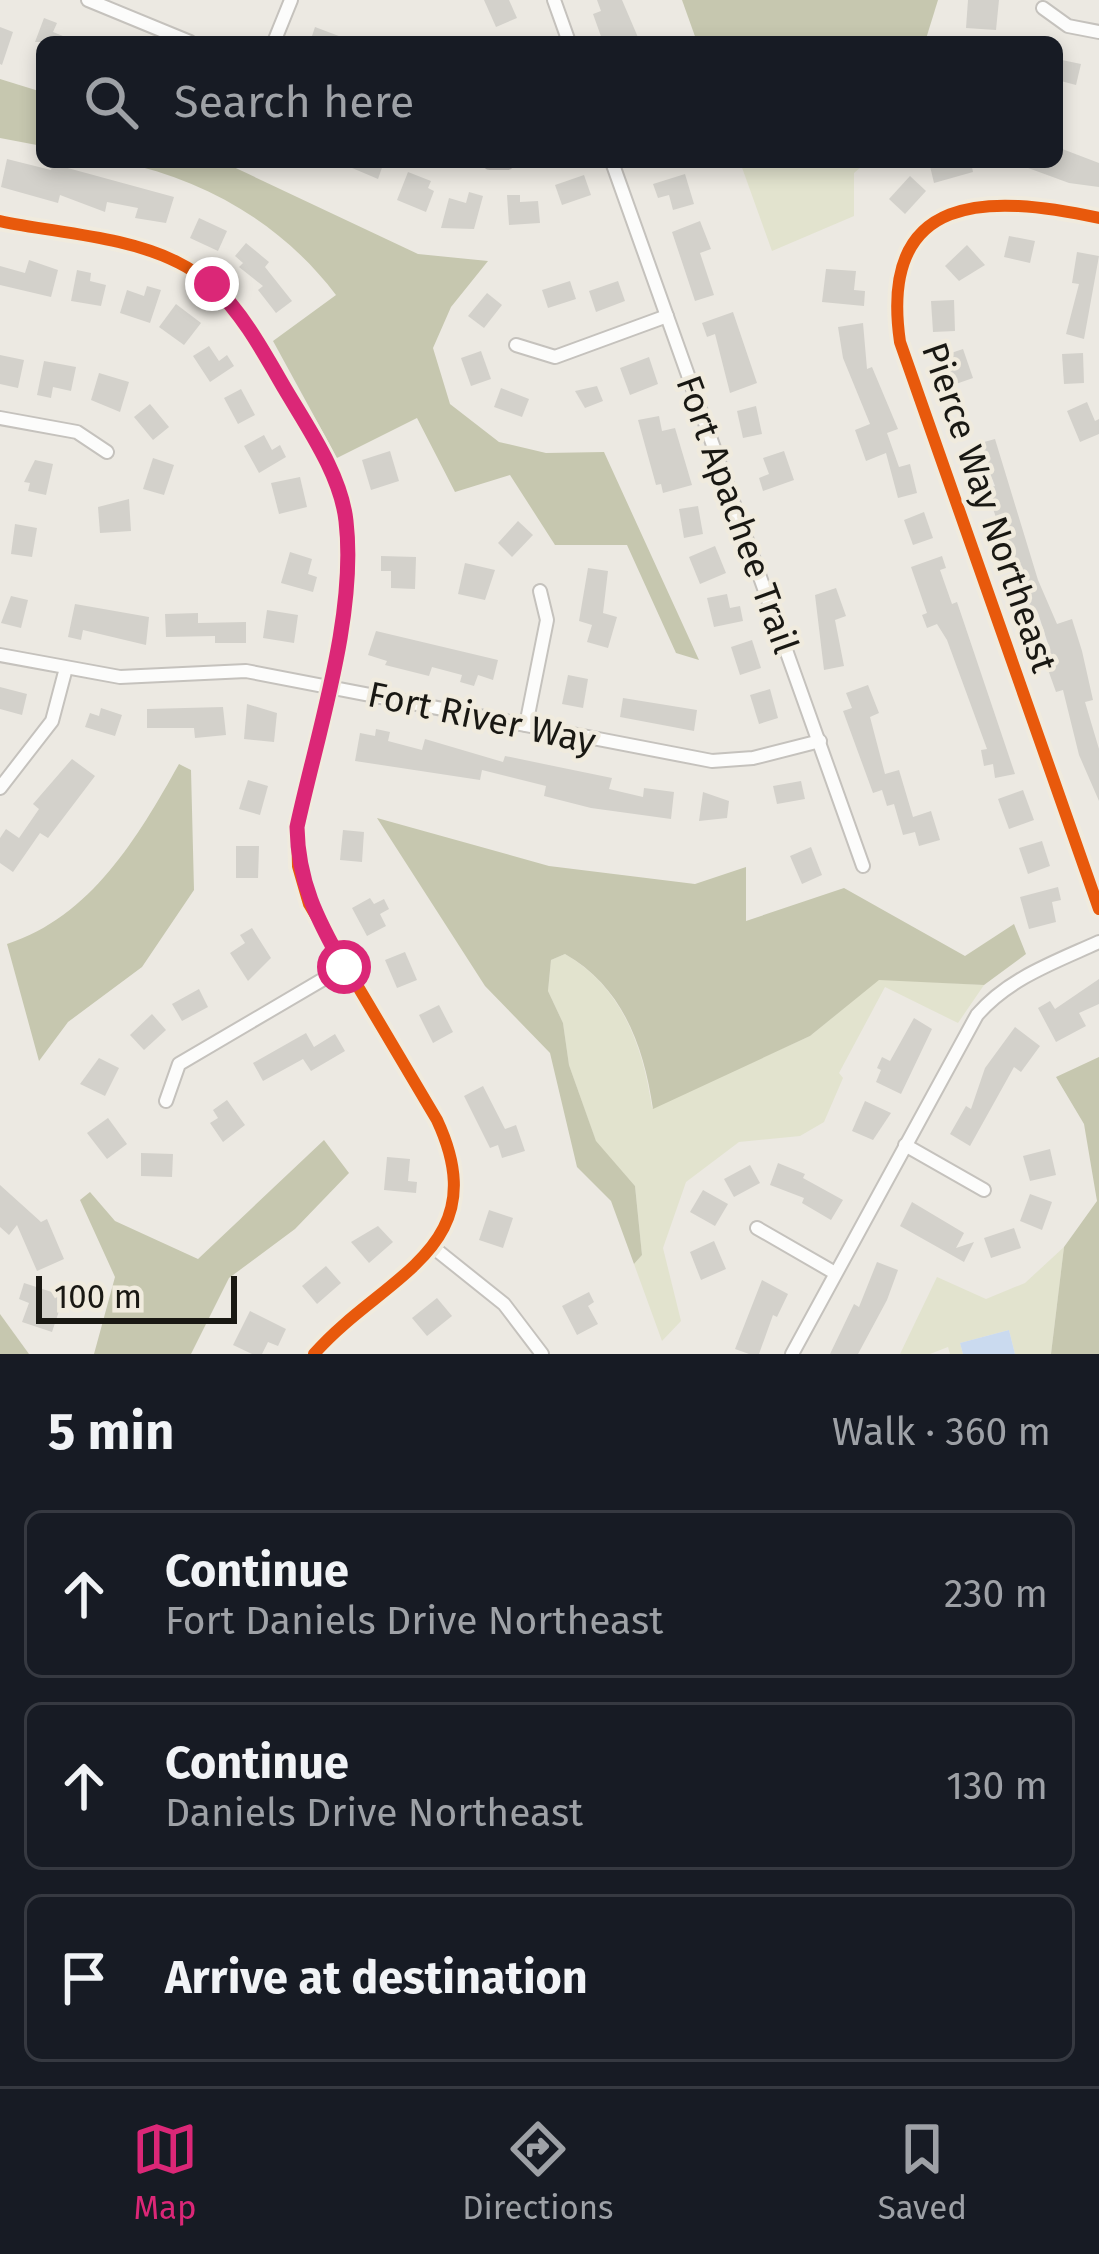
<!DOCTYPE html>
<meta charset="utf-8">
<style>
:root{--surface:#171b24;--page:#242831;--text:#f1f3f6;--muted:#9ea1a6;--line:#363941;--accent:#db2777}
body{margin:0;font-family:"Fira Sans",sans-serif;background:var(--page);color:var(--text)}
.scale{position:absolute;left:36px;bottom:30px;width:201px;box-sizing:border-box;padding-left:12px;border:6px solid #191813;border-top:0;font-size:33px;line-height:42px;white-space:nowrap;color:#191813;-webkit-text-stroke:9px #f0ebde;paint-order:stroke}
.stop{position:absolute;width:36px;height:36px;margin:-27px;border:9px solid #db2777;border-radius:50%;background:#fff}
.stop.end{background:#db2777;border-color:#fff;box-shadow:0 3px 12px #0008}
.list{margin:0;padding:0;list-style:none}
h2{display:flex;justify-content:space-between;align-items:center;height:156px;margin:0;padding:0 48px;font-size:51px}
h2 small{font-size:39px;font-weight:400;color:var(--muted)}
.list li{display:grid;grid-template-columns:78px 1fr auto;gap:36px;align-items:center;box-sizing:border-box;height:168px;margin:0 24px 24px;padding:0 24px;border:3px solid var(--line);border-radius:18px}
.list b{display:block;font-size:45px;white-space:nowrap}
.list p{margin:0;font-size:39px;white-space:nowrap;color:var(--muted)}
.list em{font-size:39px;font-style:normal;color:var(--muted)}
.icon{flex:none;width:66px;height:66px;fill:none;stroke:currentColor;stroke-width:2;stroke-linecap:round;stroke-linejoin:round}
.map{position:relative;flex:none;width:1099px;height:1354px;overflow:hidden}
.search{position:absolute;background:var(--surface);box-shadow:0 6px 18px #0003;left:36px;right:36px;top:36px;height:132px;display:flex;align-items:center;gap:30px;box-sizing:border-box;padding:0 42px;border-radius:18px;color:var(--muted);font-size:45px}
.sheet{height:732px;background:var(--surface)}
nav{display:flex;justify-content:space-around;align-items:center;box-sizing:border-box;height:168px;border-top:3px solid var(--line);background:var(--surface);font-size:33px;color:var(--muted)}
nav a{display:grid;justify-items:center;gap:6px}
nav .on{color:var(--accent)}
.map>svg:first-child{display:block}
.green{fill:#e2e3ce}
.forest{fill:#c6c7af}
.water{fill:#cadaef}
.building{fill:#d3d1cb}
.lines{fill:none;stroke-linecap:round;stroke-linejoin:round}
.street-casing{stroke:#c5c2bd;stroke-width:16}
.street{stroke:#fcfcfb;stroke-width:12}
.cycleway-casing{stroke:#f0ebde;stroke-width:20}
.cycleway{stroke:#e8590c;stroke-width:12}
.route{stroke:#db2777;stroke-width:15}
.labels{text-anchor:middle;stroke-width:9;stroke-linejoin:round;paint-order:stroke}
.street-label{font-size:36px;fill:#191813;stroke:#f0ebde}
</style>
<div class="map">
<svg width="1099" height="1354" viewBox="0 0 1099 1354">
<rect width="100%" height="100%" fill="#ece9e2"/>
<!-- green -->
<g class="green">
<polygon points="740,162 867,162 854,173 854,216 772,251"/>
<path d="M565 954C622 987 643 1046 652 1108L810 1036 879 979 984 985 958 1023 885 987 839 1073 843 1078 824 1122 800 1136 739 1142 686 1182 663 1248 681 1321 662 1341 634 1264 642 1255 635 1186 596 1142 569 1065 563 1023 548 991 551 960Z"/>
<polygon points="1064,1247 1051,1354 1015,1354 1009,1330 960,1343 963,1354 950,1354 948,1347 930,1354 900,1354 937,1277 986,1299 1025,1283"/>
</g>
<!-- forest -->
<g class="forest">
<polygon points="682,0 938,0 925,42 697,42"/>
<polygon points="0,79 42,92 42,146 0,138"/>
<path d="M120 162H223L418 254 488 261 451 307 433 348 450 404 499 442 546 453 604 452 699 660 676 653 627 545H555L510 475 455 492 417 418 337 458 273 341 336 295C283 225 207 180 120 162Z"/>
<path d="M179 764 191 770 194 890 142 967 68 1022 39 1061 7 944C91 917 138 837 179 764Z"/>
<path d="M377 818 549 866 695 884 746 867V921L844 888 965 956 1014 924 1026 954 984 985 879 980 810 1036 653 1109C644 1047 623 987 565 954L551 960 548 991 563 1023 569 1065 596 1141 635 1186 642 1255 634 1264 611 1201 577 1167 550 1053 485 986Z"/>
<polygon points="1099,1057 1099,1354 1051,1354 1064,1247 1097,1201 1084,1124 1056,1077"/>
<polygon points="324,1140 349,1173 295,1229 229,1278 191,1354 94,1354 115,1277 80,1200 90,1192 115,1221 198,1259"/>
<polygon points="0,1314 29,1354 0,1354"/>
</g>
<!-- water -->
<polygon class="water" points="1009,1330 1015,1354 963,1354 960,1343"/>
<!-- building -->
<g class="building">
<polygon points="484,0 509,0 517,18 496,27"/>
<polygon points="597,0 622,0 640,42 603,42 593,14 601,11"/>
<polygon points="968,0 999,0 996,30 966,28"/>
<polygon points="44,18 57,23 53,32 78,42 35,42"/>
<polygon points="0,27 13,32 2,65 0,64"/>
<polygon points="315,27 352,41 351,42 310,42"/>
<polygon points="1057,59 1081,64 1076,85 1057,80"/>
<polygon points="1057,147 1099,163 1099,187 1069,183 1020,165 1057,162"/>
<polygon points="7,159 51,170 53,164 174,197 166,223 135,218 138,208 107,202 105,212 60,195 58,203 1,187"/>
<polygon points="338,162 384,162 378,179"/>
<polygon points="929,162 971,162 973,172 934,183"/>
<polygon points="408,172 431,181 428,188 434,191 426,212 397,200"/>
<polygon points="685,174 694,204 673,210 669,195 658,198 653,184"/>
<polygon points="584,175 591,195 562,205 555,185"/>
<polygon points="910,176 926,191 905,214 889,199"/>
<polygon points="469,192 483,196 474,229 441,228 449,198 466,203"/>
<polygon points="507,195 520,195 520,202 538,201 540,223 509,225"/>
<polygon points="199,218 227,231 218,251 190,238"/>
<polygon points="700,221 711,249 700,253 714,295 695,301 672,232"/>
<polygon points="1009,236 1035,241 1030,263 1004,257"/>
<polygon points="246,243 269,262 265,267 292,301 276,313 258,290 263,286 239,267 243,263 235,256"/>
<polygon points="967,245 985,265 959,281 945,266"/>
<polygon points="1077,252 1099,256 1084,339 1066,334 1079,284 1072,283"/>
<polygon points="29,260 58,270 51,297 0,285 0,266 25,273"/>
<polygon points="826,269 856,271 854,290 865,291 864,306 822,302"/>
<polygon points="77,270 91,273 90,281 106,285 101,306 71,301"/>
<polygon points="570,281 576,299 548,308 542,290"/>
<polygon points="618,281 625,301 596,312 589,291"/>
<polygon points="147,286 161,290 150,323 120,313 127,290 144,296"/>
<polygon points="487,293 502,305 484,328 468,316"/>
<polygon points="954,300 955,331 933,332 931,301"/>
<polygon points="176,304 201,323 184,345 159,327"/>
<polygon points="733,312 757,383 730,393 715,334 707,337 702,323"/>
<polygon points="863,323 867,369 872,367 898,429 887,433 899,467 910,464 917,493 898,498 886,453 866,461 855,430 870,424 843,358 838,327"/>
<polygon points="209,346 219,361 227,355 234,366 210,382 193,356"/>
<polygon points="963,349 973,378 953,385 942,356"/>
<polygon points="481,351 491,379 471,386 461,358"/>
<polygon points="1083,353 1084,383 1064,384 1062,354"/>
<polygon points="0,355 24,360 18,388 0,384"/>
<polygon points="649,357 658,384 630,395 620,368"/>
<polygon points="44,361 76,367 71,391 53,387 51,398 37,395"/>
<polygon points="99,373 129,382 120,412 91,400"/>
<polygon points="597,386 603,401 585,408 575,391"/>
<polygon points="501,388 529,399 522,417 494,407"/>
<polygon points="241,389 255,415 238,424 224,398"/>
<polygon points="1087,402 1095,421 1099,419 1099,434 1080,442 1067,411"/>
<polygon points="150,404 169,427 153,440 134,417"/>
<polygon points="756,406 762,434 743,438 737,411"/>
<polygon points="659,416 662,431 675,428 692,485 663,493 661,484 656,485 638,420"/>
<polygon points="264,435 272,450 280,445 286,457 259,473 244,446"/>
<polygon points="995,439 1038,580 1057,624 1072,619 1082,651 1093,700 1085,702 1099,749 1099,801 1079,755 1063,690 1056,692 1041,650 1049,647 1038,613 1030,616 1002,522 998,523 986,489 995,486 990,473 981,476 973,445"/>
<polygon points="390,451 399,481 371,490 362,460"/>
<polygon points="784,451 794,480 763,491 759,478 769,474 763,458"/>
<polygon points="153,458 174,465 164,495 143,489"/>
<polygon points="35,460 53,464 46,495 28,491 30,483 24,482"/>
<polygon points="300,477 307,507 279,514 271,483"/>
<polygon points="129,499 131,531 100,533 98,507"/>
<polygon points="698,506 703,534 684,538 679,509"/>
<polygon points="924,512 933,538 913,545 904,520"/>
<polygon points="518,521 533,535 512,557 498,543"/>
<polygon points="15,524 37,528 32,557 11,554"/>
<polygon points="715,546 726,573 700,584 689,557"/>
<polygon points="290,552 312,559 308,574 317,577 313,592 281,583"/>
<polygon points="381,556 416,557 415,589 391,588 391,571 381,571"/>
<polygon points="942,556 946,568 940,570 952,604 957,602 1015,774 995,778 993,764 984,766 981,750 987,749 947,640 937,624 927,628 922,615 927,613 911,567"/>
<polygon points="465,563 495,570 485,600 458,594"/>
<polygon points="588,568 608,571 603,613 617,617 608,648 587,642 592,625 579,621"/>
<polygon points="836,588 846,616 835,620 844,666 824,670 815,595"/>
<polygon points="727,594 730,608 740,606 743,621 714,627 707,598"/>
<polygon points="11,596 28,600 21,628 1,623"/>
<polygon points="75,604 149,617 146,645 83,630 81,640 68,637"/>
<polygon points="267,610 298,615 294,643 263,638"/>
<polygon points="198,613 198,623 246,622 246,643 215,643 215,636 166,637 165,614"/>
<polygon points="376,631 498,660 493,680 478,675 474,686 460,682 462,675 432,667 429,676 385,665 387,661 368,655"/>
<polygon points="752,640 761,668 740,675 731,647"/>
<polygon points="568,675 588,679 583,708 562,704"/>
<polygon points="868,685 879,713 870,717 885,774 899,770 913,817 931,811 940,840 919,846 915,832 903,835 894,804 887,806 882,790 873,793 843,711 852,708 846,693"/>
<polygon points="0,687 27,694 22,715 0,709"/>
<polygon points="770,689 778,718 759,724 750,695"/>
<polygon points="623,698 697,710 694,731 620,717"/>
<polygon points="247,704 277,713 274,742 244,739"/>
<polygon points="223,707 226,735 195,738 194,728 147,728 147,709"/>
<polygon points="101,708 122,715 115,736 85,727 90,713 99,716"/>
<polygon points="376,729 390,732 388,741 422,750 425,739 503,762 505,756 612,778 609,789 643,797 644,788 674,792 671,819 591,808 544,796 546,786 482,770 480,780 355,761 360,733 375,736"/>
<polygon points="72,759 95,776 48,838 40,833 13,872 0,863 0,838 6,829 19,838 39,809 33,804"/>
<polygon points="248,780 268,786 260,815 239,809"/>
<polygon points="801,781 805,799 777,804 773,786"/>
<polygon points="1023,790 1034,820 1009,829 998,799"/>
<polygon points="703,792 729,801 727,818 699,821"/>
<polygon points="343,830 364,832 362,862 340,860"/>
<polygon points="1042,841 1050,866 1028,874 1019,848"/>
<polygon points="236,846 259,846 258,878 236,878"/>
<polygon points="811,847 822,875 802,884 790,856"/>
<polygon points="1058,887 1061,900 1052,902 1056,922 1029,929 1020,897"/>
<polygon points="370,898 374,904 384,899 389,909 380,914 386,926 367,936 352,908"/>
<polygon points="252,928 271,958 248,981 230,953 245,943 240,935"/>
<polygon points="405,952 417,980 397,988 385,960"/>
<polygon points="1099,979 1099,1004 1079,1013 1086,1026 1056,1042 1038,1008 1050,1001 1055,1009"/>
<polygon points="199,989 208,1007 182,1021 172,1004"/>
<polygon points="439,1005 453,1032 433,1043 419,1015"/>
<polygon points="152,1014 166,1030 144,1050 130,1035"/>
<polygon points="914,1018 932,1029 901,1094 876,1082 881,1070 877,1068 882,1057 890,1061"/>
<polygon points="1015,1027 1040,1046 1021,1072 1014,1067 970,1146 950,1134 966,1106 971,1109 985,1068"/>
<polygon points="306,1033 314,1047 335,1034 345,1051 311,1071 303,1059 263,1081 253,1063"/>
<polygon points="99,1058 119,1068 105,1096 80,1084"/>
<polygon points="483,1086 505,1129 516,1125 525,1151 502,1158 498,1145 490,1148 464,1096"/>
<polygon points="227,1100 245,1125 223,1142 210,1123 218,1118 213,1110"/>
<polygon points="865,1101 891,1113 873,1140 852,1131"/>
<polygon points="108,1118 127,1144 107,1159 87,1133"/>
<polygon points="1050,1149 1056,1175 1030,1181 1023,1156"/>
<polygon points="141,1153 173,1154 172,1177 141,1176"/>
<polygon points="387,1157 410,1159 408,1181 417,1182 416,1193 384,1190"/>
<polygon points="778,1163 805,1174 803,1178 843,1200 831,1220 802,1203 804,1198 770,1185"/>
<polygon points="750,1165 760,1183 734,1197 724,1179"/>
<polygon points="0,1185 41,1222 47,1219 64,1259 37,1271 17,1225 9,1235 0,1227"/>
<polygon points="703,1190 728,1204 715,1226 690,1212"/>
<polygon points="1030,1194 1052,1202 1042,1230 1020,1221"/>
<polygon points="912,1202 964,1233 956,1248 974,1242 964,1262 900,1226"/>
<polygon points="489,1210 513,1218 503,1248 479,1240"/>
<polygon points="378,1226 393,1242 369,1263 351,1242"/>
<polygon points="1014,1228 1021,1248 991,1258 984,1238"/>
<polygon points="714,1241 726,1269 701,1280 690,1252"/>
<polygon points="877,1262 898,1270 887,1300 858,1354 830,1354 854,1304 859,1307"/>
<polygon points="326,1266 341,1283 317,1304 302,1286"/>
<polygon points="762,1280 788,1294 777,1317 773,1315 759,1354 749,1354 735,1349"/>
<polygon points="24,1283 64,1296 52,1332 22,1322 29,1303 19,1299"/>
<polygon points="589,1292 594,1302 588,1306 598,1324 577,1335 562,1306"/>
<polygon points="437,1298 452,1316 427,1336 412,1318"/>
<polygon points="250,1311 286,1329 278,1346 268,1342 262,1354 252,1354 233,1345"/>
</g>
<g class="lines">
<!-- street casing -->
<g class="street-casing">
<g id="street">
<polyline points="88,0 190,42"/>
<polyline points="554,0 569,42"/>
<polyline points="1043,8 1068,26 1099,32"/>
<polyline points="274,42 291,0"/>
<polyline points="490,162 507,162"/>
<polyline points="612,162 863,866"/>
<path d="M1099 218C989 194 878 191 900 342L1099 909"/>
<path d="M0 221C56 233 127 236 179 263 225 286 249 328 275 371 300 415 339 468 346 520 358 606 316 740 297 827L298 866 309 904 437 1120C497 1249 383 1275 314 1354"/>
<polyline points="516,345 555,357 667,316"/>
<polyline points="0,418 77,432 107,452"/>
<polyline points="0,655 120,677 246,671 712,761 753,758 820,741"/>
<polyline points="526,725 547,620 540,591"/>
<polyline points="0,788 52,721 66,668"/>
<polyline points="166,1101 179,1064 344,967"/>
<polyline points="905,1145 984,1190"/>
<polyline points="757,1228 835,1273"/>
<polyline points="434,1248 504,1304 542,1354"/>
<path d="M792 1354 977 1015C1009 978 1055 962 1099 942"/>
</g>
</g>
<!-- street -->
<use href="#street" class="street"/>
<!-- cycleway casing -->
<g class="cycleway-casing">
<g id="cycleway">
<path d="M1099 218C989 194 878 191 900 342L1099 909"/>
<path d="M0 221C56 233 127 236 179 263 225 286 249 328 275 371 300 415 339 468 346 520 358 606 316 740 297 827L298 866 309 904 437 1120C497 1249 383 1275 314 1354"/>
</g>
</g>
<!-- cycleway -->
<use href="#cycleway" class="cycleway"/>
</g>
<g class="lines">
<!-- route -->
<path class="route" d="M212 284C243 314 263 351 285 389 308 428 341 475 346 521 357 615 317 734 297 827 298 882 317 919 344 967"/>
</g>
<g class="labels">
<!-- street labels -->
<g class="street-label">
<text transform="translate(990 507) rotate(71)" y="13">Pierce Way Northeast</text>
<text transform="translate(738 514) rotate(70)" y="13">Fort Apachee Trail</text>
<text transform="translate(482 717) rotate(12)" y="13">Fort River Way</text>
</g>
</g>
</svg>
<div class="scale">100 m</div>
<div class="stop" style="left:344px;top:967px"></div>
<div class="stop end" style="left:212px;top:284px"></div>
<div class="search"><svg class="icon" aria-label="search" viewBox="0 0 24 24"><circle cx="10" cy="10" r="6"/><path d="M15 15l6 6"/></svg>Search here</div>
</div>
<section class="sheet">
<h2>5 min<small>Walk · 360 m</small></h2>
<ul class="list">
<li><svg class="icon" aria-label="ahead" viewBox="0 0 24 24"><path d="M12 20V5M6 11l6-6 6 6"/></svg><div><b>Continue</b><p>Fort Daniels Drive Northeast</p></div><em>230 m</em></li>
<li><svg class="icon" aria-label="ahead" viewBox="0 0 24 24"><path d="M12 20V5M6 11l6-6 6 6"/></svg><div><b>Continue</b><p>Daniels Drive Northeast</p></div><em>130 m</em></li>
<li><svg class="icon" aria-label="arrive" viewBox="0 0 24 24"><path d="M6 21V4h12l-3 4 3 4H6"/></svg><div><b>Arrive at destination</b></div></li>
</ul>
</section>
<nav>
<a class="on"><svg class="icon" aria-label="map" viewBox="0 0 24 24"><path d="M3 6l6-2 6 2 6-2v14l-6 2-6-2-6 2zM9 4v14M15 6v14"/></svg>Map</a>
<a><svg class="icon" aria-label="directions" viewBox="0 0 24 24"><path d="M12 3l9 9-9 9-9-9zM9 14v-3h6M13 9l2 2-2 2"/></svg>Directions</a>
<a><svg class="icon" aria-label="saved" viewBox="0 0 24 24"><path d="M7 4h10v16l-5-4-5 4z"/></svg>Saved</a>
</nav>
